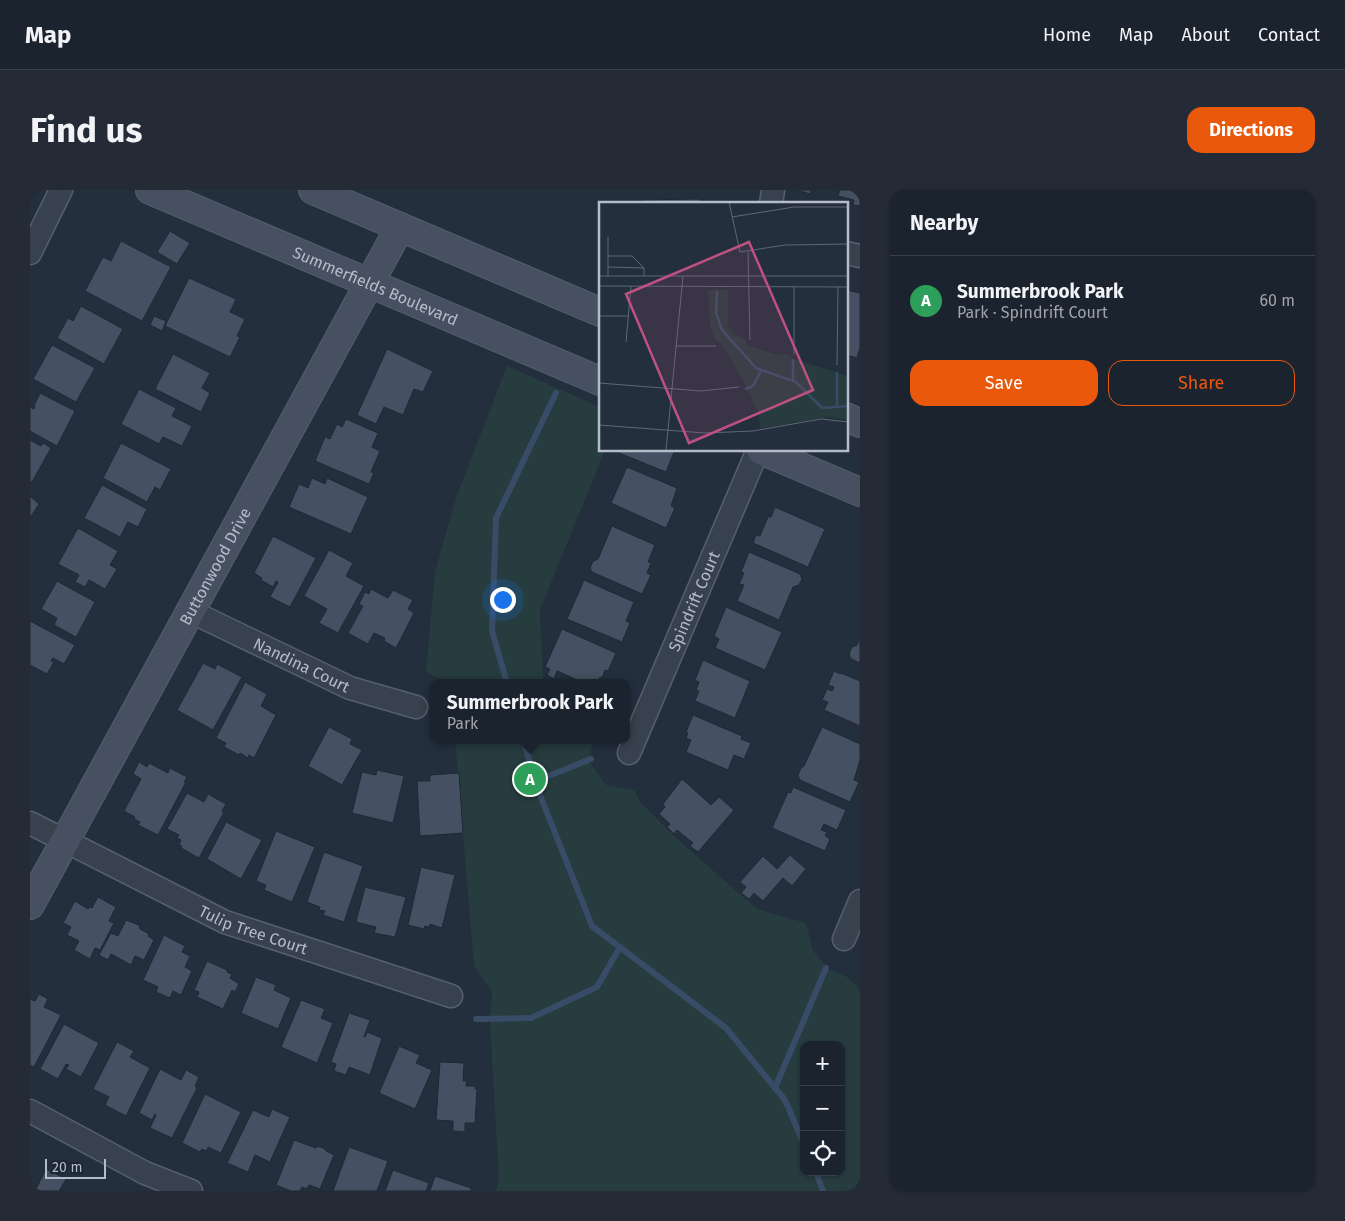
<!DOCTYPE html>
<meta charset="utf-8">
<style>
:root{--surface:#1b232e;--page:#242b36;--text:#f1f3f6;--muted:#a0a4aa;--line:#39404a;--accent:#ea580c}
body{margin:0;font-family:"Fira Sans",sans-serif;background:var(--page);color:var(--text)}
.controls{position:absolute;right:15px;bottom:15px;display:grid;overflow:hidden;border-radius:10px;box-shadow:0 1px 4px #0004}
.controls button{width:45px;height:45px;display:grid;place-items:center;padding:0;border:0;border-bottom:1px solid var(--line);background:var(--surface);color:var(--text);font:25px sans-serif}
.scale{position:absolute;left:15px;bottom:12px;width:61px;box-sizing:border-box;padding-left:5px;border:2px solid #b4bcc9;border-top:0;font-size:14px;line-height:18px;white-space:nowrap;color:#b4bcc9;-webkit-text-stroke:4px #1d2633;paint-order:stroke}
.you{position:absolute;left:472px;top:409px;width:18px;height:18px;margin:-12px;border:4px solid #fff;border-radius:50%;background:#1a73e8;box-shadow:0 0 0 8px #1a73e833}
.badge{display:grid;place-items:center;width:32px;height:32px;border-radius:50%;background:var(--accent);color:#fff;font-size:16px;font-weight:700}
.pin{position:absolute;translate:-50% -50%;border:2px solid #fff;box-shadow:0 1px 5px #0006}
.popup{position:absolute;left:400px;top:489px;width:200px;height:65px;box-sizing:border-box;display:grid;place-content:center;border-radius:10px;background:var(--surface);filter:drop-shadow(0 1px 4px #0005);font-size:16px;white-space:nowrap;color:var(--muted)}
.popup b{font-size:19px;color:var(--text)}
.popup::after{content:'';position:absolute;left:50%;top:100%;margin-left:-10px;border:10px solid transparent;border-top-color:var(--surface)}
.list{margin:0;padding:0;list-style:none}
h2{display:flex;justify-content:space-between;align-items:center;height:65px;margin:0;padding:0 20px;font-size:21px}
h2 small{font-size:16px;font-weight:400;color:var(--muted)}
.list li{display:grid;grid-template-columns:32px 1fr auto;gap:15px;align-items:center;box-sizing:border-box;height:90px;padding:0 20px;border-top:1px solid var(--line)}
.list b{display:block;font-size:19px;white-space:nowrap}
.list p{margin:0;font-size:16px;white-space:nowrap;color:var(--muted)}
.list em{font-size:16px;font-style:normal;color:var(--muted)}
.actions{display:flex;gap:10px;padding:15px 20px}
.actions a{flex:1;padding:11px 0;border:1px solid var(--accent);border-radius:15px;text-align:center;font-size:18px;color:var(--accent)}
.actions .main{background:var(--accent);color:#fff}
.icon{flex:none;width:28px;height:28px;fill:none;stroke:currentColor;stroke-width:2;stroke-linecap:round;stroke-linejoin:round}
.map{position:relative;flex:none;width:830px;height:1001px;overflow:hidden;border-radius:15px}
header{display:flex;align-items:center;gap:30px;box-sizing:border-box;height:70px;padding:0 25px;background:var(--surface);border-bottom:1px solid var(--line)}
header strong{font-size:24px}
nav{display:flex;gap:28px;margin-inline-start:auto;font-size:18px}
.intro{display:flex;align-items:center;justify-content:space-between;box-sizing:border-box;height:120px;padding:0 30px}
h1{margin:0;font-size:35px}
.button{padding:12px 22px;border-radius:15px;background:var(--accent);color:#fff;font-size:18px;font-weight:700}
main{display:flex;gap:30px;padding:0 30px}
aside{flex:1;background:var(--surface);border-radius:15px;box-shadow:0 1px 4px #0004}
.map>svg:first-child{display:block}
.green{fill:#263c3f;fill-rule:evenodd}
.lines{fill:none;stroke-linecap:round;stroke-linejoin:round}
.stream{stroke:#394c67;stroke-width:6}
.building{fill:#455162;stroke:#1f2835}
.street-casing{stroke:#565f6c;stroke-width:25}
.secondary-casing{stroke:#565f6c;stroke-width:30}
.street{stroke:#38414e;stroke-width:22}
.secondary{stroke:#465061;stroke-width:28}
.labels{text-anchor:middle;stroke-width:4;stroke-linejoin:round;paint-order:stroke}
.street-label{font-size:16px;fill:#b4bcc9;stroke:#1d2633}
.inset-river{fill:none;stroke:#394c67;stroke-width:2.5}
.inset-road{fill:none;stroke:#5e6776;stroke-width:1}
.view{fill:#bd5182;fill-opacity:0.15;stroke:#bd5182;stroke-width:2.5}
.inset-edge{fill:none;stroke:#b4bcc9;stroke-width:2.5}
</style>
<header>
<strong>Map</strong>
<nav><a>Home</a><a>Map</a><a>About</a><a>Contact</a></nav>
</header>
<div class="intro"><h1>Find us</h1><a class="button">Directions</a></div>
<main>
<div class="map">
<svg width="830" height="1001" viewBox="0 0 830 1001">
<rect width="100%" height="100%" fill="#242f3e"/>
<!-- green -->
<g class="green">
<polygon points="477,176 570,217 570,260 575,260 510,420 513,490 516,493 414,493 396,481 405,382 426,308"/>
<path d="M425 550H563L559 571 576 595 604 600 611 613 646 648 727 719 776 733 783 761 800 780 817 787 830 800V1001H466L469 990 460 832 462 801 444 776ZM774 855H811V982H774Z"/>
</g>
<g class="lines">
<!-- stream -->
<g class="stream">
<polyline points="477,493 462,441 466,328 526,203"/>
<polyline points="493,550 510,605 562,736 696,838 755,910 774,954"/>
<polyline points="506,591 561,569"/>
<polyline points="446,829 501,828 567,797 590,757"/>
<polyline points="745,898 796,778"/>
<polyline points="786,982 793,1001"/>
</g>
</g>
<!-- building -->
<g class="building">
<polygon points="767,0 781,0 780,4"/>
<polygon points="810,0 830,0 830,16 823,15 824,10 808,6"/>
<polygon points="670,9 670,14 611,14 611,10"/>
<polygon points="140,41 160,53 147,74 127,62"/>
<polygon points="91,51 141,77 112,131 55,101 73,67 81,71"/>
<polygon points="159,88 206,109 200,122 215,129 207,146 210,147 200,167 135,136"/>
<polygon points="816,100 830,103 830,158 827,168 816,165"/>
<polygon points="51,116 93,139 74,174 27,148 38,128 43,131"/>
<polygon points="124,126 136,131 132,141 120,135"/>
<polygon points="22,155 65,178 46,212 3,189"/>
<polygon points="357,159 403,181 393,202 384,199 373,225 354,217 346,234 327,225"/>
<polygon points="143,164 180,183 172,198 180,203 171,222 125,199"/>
<polygon points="109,199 146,218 142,226 162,236 152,256 133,247 129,254 91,234"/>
<polygon points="10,203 45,221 27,256 0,241 0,217 4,219 5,216 4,216"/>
<polygon points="316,229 348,243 342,257 350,261 341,282 344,283 339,294 285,271 295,247 300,249 307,234 312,237"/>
<polygon points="0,250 11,256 13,253 21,258 2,292 0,291"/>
<polygon points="91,253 141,279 130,300 125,297 117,312 73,288"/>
<polygon points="590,260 639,260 644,262 636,282 589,263"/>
<polygon points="597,277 647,298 641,316 645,318 636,338 581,313"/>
<polygon points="282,288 295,294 297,288 338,307 321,344 259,317 269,294 278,298"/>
<polygon points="72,295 117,319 108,337 98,332 90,347 54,328"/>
<polygon points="0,306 9,314 0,328"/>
<polygon points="745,317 795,339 778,377 723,353 726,345 730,346 738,327 741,327"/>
<polygon points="582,336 625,355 618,372 621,373 617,383 621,385 612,404 562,382 560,378 563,371 568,369"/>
<polygon points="48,338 88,361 80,375 87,379 75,399 59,390 55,397 45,392 49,385 28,374"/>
<polygon points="243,346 286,368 260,417 240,407 248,392 246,391 243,397 231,390 232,388 224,383"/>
<polygon points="299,360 323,373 316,386 334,396 308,443 289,433 297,419 274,406"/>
<polygon points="719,362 770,384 772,389 769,395 763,397 749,430 707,411 714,395 709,394 714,383 711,382"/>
<polygon points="554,390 604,412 596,431 600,433 592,452 537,429"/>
<polygon points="27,391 65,412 46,447 24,435 27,428 11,419"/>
<polygon points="341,399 358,408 363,400 383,410 378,419 384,423 366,458 354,451 355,448 344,443 338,454 318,443 333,416 329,414 335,402 339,404"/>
<polygon points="696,417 752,442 735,480 685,458 689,449 684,446"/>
<polygon points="0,431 45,455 34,474 23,468 21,471 24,472 17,484 0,475"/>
<polygon points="532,439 586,463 578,481 575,480 572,488 570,487 567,493 554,493 527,481 524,489 517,485 520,479 515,477"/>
<polygon points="830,447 830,473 821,469 819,464 822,457 827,455"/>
<polygon points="673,470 720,491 705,528 665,511 669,501 666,500 669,492 665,490"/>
<polygon points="173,473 185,479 187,474 212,487 183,540 147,520"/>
<polygon points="804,481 810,484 811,483 830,491 830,536 794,520 798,512 792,510 797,499 802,501 804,497 798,495"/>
<polygon points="215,492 237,504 231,516 246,525 224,568 219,565 218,568 210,563 209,565 194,557 196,553 186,548"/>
<polygon points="663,525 712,546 711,549 721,553 714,569 704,565 698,580 656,562 661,550 656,548 658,543 656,542"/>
<polygon points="299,537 322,549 320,554 332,560 312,595 278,576"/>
<polygon points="792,537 830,554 830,570 824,590 829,592 820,612 770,590 768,585 771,578 774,576"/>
<polygon points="109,572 117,577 119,573 138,583 140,578 157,587 154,592 156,592 128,645 108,635 110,632 104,629 105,627 94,621 111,589 103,584"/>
<polygon points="347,580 374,586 363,633 322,623 332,582 346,585"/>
<polygon points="429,583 433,643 390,646 387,591 400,591 400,585"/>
<polygon points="652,589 681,615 689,607 704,620 668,662 660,656 663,653 647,640 644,644 637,637 640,634 629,624 635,617 633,614"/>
<polygon points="763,597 816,620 807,640 794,634 791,640 797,642 795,646 800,649 795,661 742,638 758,602 761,603"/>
<polygon points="157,603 174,612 178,604 196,614 192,621 194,622 169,668 151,658 152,656 149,655 151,650 147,648 149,645 137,639"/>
<polygon points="196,632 232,650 211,689 177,669"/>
<polygon points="246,641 285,657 262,712 234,700 236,695 226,691"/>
<polygon points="294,662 333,676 314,732 293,725 295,721 289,720 290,717 277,712"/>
<polygon points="760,665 776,679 762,696 753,688 733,711 724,703 719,709 711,703 716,697 710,692 733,666 747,679"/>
<polygon points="391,677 425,685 412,738 400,734 400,737 395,736 394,739 378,735"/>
<polygon points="335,697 376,707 365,747 344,743 346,737 326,732"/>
<polygon points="68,707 86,717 79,731 84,733 70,760 65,758 60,769 44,760 49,751 37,745 41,737 33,733 45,711 58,719 60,717 62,718"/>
<polygon points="96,730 109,735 110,739 119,744 118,746 124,750 114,770 105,766 101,775 81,764 78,770 69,765 81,743 88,746"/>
<polygon points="134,745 155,756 152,762 160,766 155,777 162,781 151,805 143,801 140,808 126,802 128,797 113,790"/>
<polygon points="177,771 197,780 197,782 202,784 200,788 209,794 205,802 202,800 193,819 167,807 169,802 164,800"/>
<polygon points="226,787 246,795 244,800 261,808 248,839 211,823"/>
<polygon points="9,804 18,809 14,817 31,825 4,877 0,875 0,809 5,811"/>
<polygon points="271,810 295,819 291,828 303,833 287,873 251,857"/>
<polygon points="319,823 340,830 334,847 335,847 337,842 352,848 340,885 319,877 316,885 304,881 306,874 301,872"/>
<polygon points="34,834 69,853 51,887 36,879 39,875 36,874 28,889 10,879"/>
<polygon points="87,852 104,861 100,867 120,878 96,926 75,915 79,907 63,899"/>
<polygon points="369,856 390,865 386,873 402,880 385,919 349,903"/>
<polygon points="410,872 434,873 433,891 437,891 436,896 445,896 445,899 447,899 445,933 435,933 435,942 423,941 423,931 406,930"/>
<polygon points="130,879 151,890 156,880 169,887 165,896 167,898 142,948 120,938 126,925 125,924 122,930 109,923"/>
<polygon points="175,904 211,922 191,963 178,957 177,961 172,959 170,962 152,953"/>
<polygon points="242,919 260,927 240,972 225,965 218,982 197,973 223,920 239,927"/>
<polygon points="264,950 286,958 288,956 295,959 296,961 304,965 290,999 279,995 277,999 272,997 270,1001 261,1001 246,995"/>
<polygon points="319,957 358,971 347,1001 303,1001"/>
<polygon points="16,979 36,989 29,1001 5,1001"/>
<polygon points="363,980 399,993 396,1001 355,1001"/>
<polygon points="405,986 441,998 441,1001 400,1001"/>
</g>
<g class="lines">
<!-- street casing -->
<g class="street-casing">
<g id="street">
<polyline points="741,14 743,0"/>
<polyline points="0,63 31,0"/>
<polyline points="816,63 830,66"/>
<path id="s1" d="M160 421 320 498 386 517"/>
<path id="s2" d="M599 563 728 260"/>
<path id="s3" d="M0 633 195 732 421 806"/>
<polyline points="814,749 830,711"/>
<polyline points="0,921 115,983 161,1001"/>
</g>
</g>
<!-- secondary casing -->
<g class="secondary-casing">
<g id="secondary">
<path id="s4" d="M120 0 570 191"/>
<polyline points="283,0 570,122"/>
<polyline points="816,227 830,233"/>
<polyline points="731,260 830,302"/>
<path id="s5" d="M0 715 370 37"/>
</g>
</g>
<!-- street -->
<use href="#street" class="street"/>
<!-- secondary -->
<use href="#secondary" class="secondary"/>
</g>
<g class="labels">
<!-- street labels -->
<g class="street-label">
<text dy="6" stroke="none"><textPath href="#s4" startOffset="245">Summerfields Boulevard</textPath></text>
<text dy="6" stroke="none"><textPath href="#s5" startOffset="386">Buttonwood Drive</textPath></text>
<text dy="6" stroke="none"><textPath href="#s2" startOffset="165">Spindrift Court</textPath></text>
<text dy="6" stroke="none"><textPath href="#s1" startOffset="124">Nandina Court</textPath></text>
<text dy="6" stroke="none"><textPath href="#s3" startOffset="248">Tulip Tree Court</textPath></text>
</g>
</g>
<!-- overview -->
<g transform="translate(569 12)">
<rect width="249" height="249" fill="#242f3e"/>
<path d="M109 88H129V122L134 132 145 136 150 144 180 153 189 152 195 157 249 174V218L229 215 161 226 159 210 146 182 123 142 116 138 111 123Z" fill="#263c3f"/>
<path class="inset-river" d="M118 89 117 111 123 128 157 166 197 180 223 206 249 204M194 157V179M146 187 154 184 162 169M238 204V170"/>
<path class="inset-road" d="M130 0 141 50 186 43 249 42M133 15 195 5H249M149 50 151 138M9 54V35M9 65 45 66M0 74H249M9 74V54H33L45 66V74M0 84 249 85M195 85V152M0 114H30M27 140 32 84M77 144H117M238 163 239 85M0 181 102 189 140 185M0 223 106 231 154 229 222 217 249 220M67 248 84 74"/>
<path class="view" d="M150 40 214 188 90 241 27 92Z"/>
<rect width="249" height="249" class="inset-edge"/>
</g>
</svg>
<div class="controls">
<button>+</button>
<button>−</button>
<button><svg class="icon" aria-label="locate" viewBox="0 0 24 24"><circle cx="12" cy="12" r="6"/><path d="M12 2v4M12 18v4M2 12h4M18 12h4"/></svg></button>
</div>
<div class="scale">20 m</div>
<div class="you"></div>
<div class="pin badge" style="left:500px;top:589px;background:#2e9e5b">A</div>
<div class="popup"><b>Summerbrook Park</b>Park</div>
</div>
<aside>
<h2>Nearby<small></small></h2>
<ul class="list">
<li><span class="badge" style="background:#2e9e5b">A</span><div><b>Summerbrook Park</b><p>Park · Spindrift Court</p></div><em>60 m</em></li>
</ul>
<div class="actions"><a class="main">Save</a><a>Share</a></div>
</aside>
</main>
